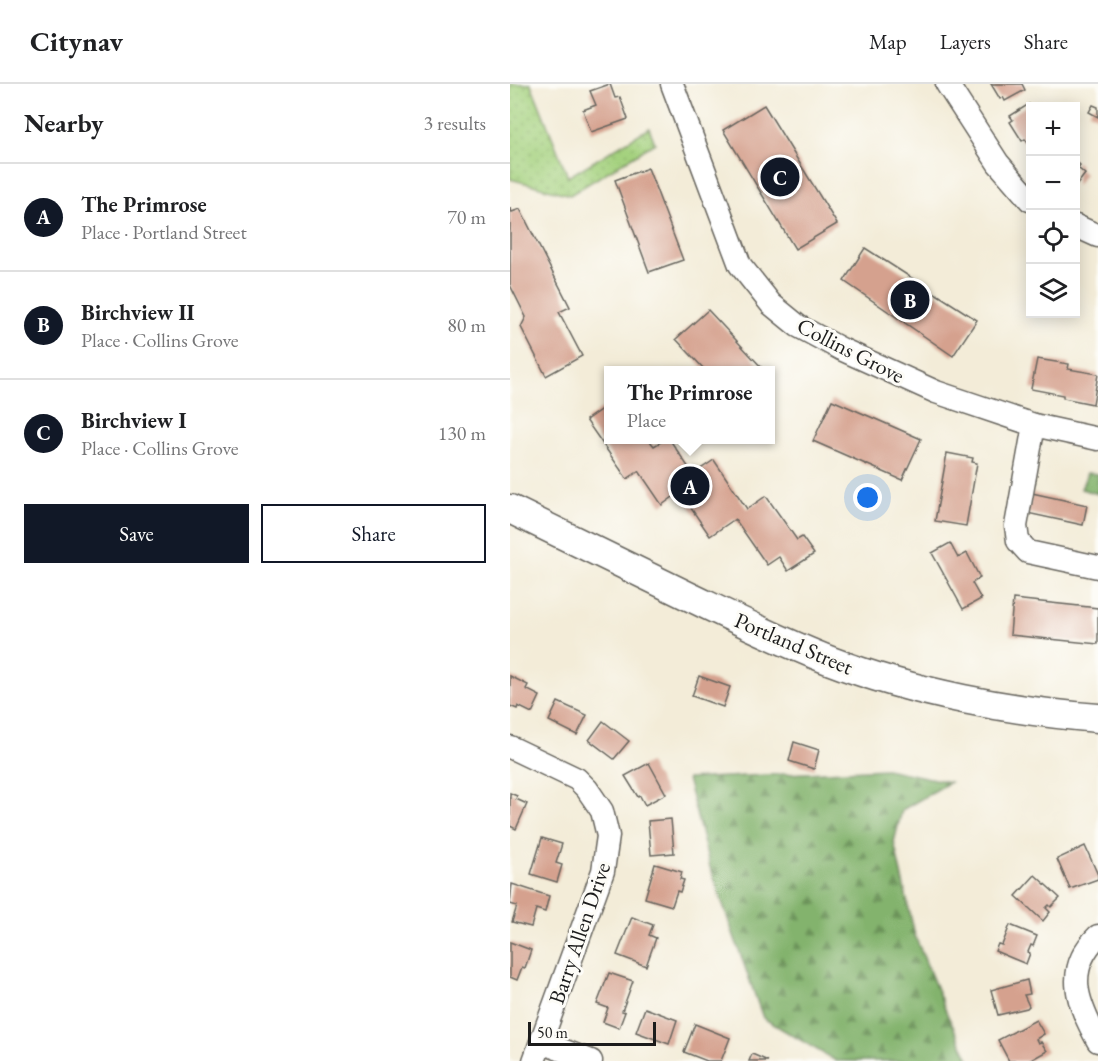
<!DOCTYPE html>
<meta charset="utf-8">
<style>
:root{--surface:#fff;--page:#f6f6f6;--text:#202124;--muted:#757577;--line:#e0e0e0;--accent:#111827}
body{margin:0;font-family:"EB Garamond",serif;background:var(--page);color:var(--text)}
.controls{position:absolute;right:18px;top:18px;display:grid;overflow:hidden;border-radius:0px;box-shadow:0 3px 15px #0003}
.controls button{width:54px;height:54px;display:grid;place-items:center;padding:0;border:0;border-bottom:2px solid var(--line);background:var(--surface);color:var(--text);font:30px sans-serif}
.scale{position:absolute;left:18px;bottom:15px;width:128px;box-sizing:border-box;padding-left:6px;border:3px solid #1c1c1c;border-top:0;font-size:16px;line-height:21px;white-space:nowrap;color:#1c1c1c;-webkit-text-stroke:4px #fdfcf7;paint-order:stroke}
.you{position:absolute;left:358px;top:414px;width:21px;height:21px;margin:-15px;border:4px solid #fff;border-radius:50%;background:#1a73e8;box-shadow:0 0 0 9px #1a73e833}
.badge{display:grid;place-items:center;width:39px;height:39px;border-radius:50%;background:var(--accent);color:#fff;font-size:20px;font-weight:700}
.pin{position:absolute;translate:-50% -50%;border:3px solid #fff;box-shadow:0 2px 6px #0006}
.popup{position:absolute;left:94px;top:282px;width:171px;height:78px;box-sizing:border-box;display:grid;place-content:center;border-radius:0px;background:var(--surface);filter:drop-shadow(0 2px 4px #0005);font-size:20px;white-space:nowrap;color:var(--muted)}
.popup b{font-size:22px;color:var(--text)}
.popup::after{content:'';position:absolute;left:50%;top:100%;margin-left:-12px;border:12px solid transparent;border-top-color:var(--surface)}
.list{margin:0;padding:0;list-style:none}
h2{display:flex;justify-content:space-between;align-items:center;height:78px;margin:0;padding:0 24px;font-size:26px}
h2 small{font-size:20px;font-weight:400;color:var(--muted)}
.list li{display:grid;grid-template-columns:39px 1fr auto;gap:18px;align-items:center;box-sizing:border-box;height:108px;padding:0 24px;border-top:2px solid var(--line)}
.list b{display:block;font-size:22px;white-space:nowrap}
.list p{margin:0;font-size:20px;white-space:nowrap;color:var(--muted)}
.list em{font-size:20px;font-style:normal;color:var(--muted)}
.actions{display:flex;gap:12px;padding:18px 24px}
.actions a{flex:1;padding:14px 0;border:2px solid var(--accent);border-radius:0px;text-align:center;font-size:21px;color:var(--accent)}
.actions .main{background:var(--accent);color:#fff}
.icon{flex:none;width:33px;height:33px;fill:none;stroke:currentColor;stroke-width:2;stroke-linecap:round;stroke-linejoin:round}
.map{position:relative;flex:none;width:588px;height:977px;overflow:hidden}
header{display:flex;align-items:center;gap:36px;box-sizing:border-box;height:84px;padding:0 30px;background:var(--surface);border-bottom:2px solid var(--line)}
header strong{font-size:28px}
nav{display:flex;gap:33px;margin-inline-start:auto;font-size:21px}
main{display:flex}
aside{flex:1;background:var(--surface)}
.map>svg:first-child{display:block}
.forest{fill:url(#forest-firs);stroke:#506844;stroke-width:1.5}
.park{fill:url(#park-dots);stroke:#60764d;stroke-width:1.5}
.building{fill:#d5a18e}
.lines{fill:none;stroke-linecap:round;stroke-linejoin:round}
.minor-casing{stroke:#67655e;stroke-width:25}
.major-casing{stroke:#67655e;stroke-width:31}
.minor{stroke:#fff;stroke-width:22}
.major{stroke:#fff;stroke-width:28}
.labels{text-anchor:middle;stroke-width:6;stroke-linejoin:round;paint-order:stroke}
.street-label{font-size:22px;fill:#1c1c1c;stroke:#fdfcf7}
</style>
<header>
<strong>Citynav</strong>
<nav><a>Map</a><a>Layers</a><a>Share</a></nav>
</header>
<main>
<aside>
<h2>Nearby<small>3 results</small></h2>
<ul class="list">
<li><span class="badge">A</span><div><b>The Primrose</b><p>Place · Portland Street</p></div><em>70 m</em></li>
<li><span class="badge">B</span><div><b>Birchview II</b><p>Place · Collins Grove</p></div><em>80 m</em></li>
<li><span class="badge">C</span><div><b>Birchview I</b><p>Place · Collins Grove</p></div><em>130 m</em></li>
</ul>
<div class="actions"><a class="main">Save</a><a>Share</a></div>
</aside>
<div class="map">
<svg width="588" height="977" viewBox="0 0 588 977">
<defs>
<pattern id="forest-firs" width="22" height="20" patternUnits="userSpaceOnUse" patternTransform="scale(1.5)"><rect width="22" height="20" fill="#83b36d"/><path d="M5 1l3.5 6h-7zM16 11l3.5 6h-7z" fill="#6a9159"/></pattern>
<pattern id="park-dots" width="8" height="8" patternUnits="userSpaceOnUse" patternTransform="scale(1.5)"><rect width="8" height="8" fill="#a4d17e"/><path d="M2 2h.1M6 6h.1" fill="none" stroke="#8db36c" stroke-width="1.8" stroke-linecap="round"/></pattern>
</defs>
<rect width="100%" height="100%" fill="#fdfcf7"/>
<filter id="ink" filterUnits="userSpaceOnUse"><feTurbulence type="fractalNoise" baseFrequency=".0167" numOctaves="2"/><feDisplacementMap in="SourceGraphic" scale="12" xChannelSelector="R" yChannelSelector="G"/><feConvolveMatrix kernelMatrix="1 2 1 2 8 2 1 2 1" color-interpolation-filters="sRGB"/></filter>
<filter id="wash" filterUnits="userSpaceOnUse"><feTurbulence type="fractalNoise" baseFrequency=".008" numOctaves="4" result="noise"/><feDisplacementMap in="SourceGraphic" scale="24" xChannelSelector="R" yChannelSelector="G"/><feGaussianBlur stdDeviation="1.35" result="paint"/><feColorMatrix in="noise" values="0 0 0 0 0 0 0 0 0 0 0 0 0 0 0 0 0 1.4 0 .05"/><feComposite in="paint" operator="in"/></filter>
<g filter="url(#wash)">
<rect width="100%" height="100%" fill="#f3ecd8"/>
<!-- forest -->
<g class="forest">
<polygon points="577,389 588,390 588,410 571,405"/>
<polygon points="376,685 440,698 392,726 384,758 405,852 438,932 460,977 326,977 253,934 201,787 177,695"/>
</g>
<!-- park -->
<polygon class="park" points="0,0 21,0 58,93 139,44 145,59 60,111 0,95"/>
<g id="blocks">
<!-- building -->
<g class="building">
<polygon points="100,0 105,14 110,13 118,35 81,48 73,26 86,21 80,7"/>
<polygon points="481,0 512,0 515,6 495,17 493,13 490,15"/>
<polygon points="519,20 520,22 520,57 518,59 515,55 512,57 500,38 503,36 500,32"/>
<polygon points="254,21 327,140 285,165 213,46"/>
<polygon points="583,21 588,23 588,33 579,28"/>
<polygon points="566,77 570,81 568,84 575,90 566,102"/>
<polygon points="138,84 173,176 139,188 105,96"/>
<polygon points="0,124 2,128 10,125 60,223 49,228 72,272 36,292 11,243 16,233 0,201"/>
<polygon points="355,164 467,236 443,272 334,197"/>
<polygon points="198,226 254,286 195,286 166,255"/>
<polygon points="527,275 559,280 558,285 588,290 583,320 553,314 553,311 521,305"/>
<polygon points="322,316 411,355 392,396 303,357"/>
<polygon points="99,320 99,356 139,356 144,362 154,356 160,356 183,390 204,376 237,425 256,412 287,456 292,453 304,470 278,487 269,473 257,481 225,435 200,452 170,408 152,421 129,387 117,395 76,336"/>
<polygon points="437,369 463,374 462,378 467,379 456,442 425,437"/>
<polygon points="522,409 577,421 573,441 517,429"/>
<polygon points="440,459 448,474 457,469 470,494 462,499 471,515 453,525 422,469"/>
<polygon points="503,515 588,524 588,560 500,551"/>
<polygon points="0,592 18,601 16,605 30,612 22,629 8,622 7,625 0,622"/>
<polygon points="189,592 220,603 213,623 182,612"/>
<polygon points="48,618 77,631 67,651 39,637"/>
<polygon points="93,637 119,657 104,675 79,656"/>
<polygon points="284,658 309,666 304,685 279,677"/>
<polygon points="139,679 156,710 135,721 130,712 128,713 115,692"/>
<polygon points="0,709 7,712 6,715 17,720 6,745 0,742"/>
<polygon points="161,735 164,769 141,771 138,737"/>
<polygon points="32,754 52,760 46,779 52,781 47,798 21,790"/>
<polygon points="575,762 588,791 588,795 560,805 547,775"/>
<polygon points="145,780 172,788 170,795 174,796 170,808 167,807 162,822 135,814"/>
<polygon points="525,791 550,814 541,823 539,821 536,824 540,828 533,837 506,812"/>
<polygon points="2,800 39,812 35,828 26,825 21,843 2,838 7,822 0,820"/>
<polygon points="122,833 143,841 139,851 146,854 136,882 107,871"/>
<polygon points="500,841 527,852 523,862 521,861 518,868 520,869 516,880 485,867 488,860 492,861"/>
<polygon points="0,858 21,866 15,884 12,883 7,896 0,893"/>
<polygon points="99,889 123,897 112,927 115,928 109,944 93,938 98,924 87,920"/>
<polygon points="517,896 520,910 514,911 519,922 517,924 488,931 481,906"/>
<polygon points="135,924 167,936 159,960 126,948"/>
<polygon points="526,936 534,950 526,955 528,959 531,958 537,967 519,977 499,977 488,956"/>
<polygon points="185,940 220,954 211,977 197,977 174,968"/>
<polygon points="242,970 258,977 239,977"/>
</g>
</g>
</g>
<g filter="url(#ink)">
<use href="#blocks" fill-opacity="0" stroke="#67655e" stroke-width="1.5"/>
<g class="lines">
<!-- minor casing -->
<g class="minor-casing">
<g id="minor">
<polyline points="162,0 230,181 261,220 288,242 331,265 426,308 524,341 588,355"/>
<polyline points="437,0 488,79 520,116"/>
<polyline points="566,142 588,152"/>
<polyline points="524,341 506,442 508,457 518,468 588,483"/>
<polyline points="0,663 67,695 77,705 92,727 98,752 93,787 24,977"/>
<path d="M588 852C553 886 568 920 588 957"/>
<polyline points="31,958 81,977"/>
</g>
</g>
<!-- major casing -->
<g class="major-casing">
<path id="major" d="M0 425C59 454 117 482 176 511 224 534 272 558 321 577 404 609 500 627 588 634"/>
</g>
<!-- minor -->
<use href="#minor" class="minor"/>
<!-- major -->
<use href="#major" class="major"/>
</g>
</g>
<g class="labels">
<!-- street labels -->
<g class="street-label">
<text transform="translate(341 266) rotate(27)" y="8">Collins Grove</text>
<text transform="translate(284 559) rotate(23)" y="8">Portland Street</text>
<text transform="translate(69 849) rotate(-71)" y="8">Barry Allen Drive</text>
</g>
</g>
</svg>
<div class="controls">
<button>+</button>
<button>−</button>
<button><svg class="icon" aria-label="locate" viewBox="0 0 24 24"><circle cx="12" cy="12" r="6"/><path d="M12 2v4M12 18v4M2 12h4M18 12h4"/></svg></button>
<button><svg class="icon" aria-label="layers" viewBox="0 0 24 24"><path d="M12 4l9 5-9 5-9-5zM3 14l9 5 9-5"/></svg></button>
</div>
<div class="scale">50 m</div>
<div class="you"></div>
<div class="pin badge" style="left:180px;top:402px">A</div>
<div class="popup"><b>The Primrose</b>Place</div>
<div class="pin badge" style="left:400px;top:216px">B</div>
<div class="pin badge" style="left:270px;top:93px">C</div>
</div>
</main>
